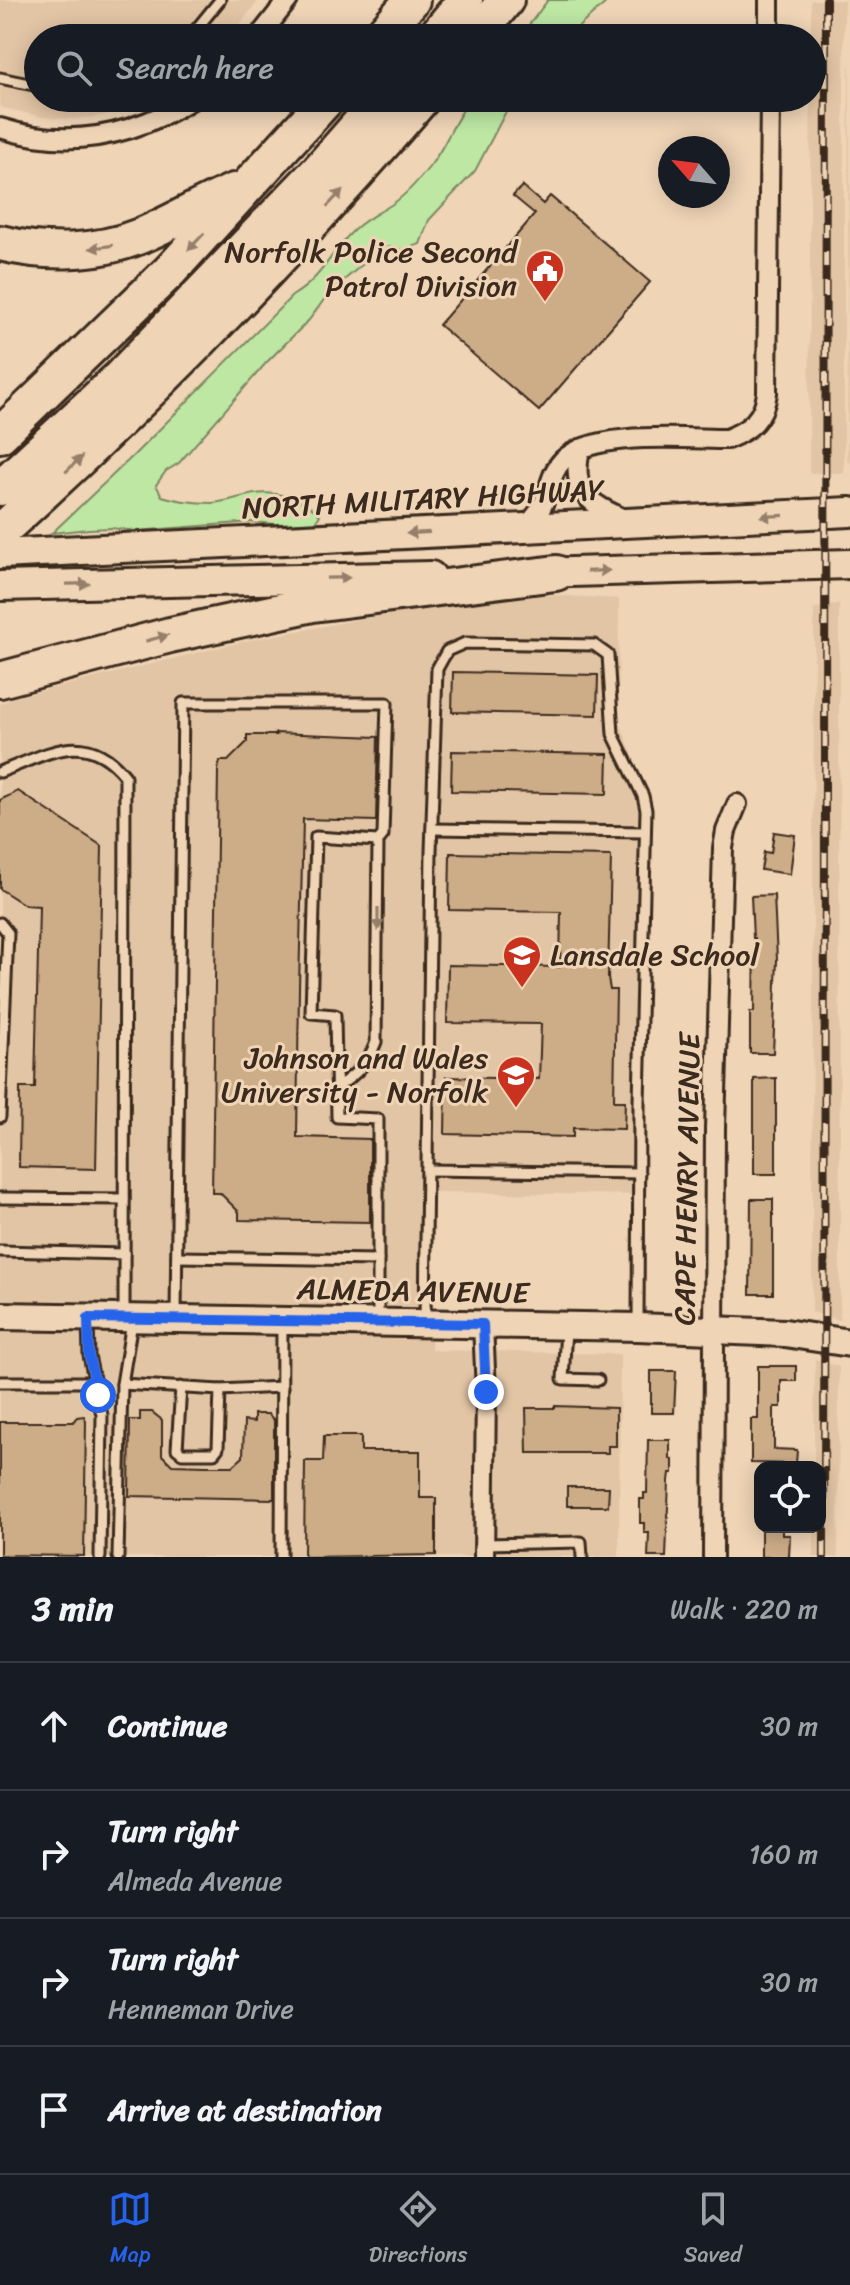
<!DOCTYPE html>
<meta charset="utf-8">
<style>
:root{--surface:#171b24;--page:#242831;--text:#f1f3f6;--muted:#9ea1a6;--line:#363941;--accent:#2563eb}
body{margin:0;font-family:Sriracha,sans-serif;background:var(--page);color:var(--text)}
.controls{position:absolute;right:24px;bottom:24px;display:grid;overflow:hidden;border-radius:16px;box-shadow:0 4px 20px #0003}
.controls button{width:72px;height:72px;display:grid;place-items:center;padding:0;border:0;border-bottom:2px solid var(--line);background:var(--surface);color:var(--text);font:40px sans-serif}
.compass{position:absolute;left:658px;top:136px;width:72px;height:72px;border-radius:50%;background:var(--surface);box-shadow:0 4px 20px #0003;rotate:298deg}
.stop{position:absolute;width:24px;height:24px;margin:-18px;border:6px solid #2563eb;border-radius:50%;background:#fff}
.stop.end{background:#2563eb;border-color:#fff;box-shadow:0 2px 8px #0008}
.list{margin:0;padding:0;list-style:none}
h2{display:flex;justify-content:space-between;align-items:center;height:104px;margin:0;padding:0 32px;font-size:34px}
h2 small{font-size:26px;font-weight:400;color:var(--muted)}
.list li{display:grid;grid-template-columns:52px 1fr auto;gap:24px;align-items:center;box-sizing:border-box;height:128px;padding:0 32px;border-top:2px solid var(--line)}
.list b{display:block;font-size:30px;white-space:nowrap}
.list p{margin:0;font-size:26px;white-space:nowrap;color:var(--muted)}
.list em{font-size:26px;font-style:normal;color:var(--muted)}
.icon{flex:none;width:44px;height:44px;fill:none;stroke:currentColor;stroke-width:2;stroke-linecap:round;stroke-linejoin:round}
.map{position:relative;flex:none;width:850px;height:1557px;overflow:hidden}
.search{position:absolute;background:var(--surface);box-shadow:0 4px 20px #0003;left:24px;right:24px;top:24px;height:88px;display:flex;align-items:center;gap:20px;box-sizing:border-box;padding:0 28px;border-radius:44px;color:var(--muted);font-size:30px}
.sheet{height:616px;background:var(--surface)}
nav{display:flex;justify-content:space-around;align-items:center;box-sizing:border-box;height:112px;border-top:2px solid var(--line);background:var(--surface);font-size:22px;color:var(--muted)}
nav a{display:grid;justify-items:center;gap:4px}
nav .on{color:var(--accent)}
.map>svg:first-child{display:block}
.built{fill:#e2c5a5}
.green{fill:#bde7a3;stroke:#7c8860;stroke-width:2}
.building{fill:#cdac88;stroke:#3b2a1e;stroke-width:2}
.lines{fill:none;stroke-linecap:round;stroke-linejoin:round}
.lane-casing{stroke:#3b2a1e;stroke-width:15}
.street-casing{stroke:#3b2a1e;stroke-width:24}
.secondary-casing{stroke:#3b2a1e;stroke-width:32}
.primary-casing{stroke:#3b2a1e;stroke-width:34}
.highway-casing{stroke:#3b2a1e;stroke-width:40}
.lane{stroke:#efd4b6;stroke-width:9}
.street{stroke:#efd4b6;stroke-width:18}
.secondary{stroke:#efd4b6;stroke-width:26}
.primary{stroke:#efd4b6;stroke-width:28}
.highway{stroke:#efd4b6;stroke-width:34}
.rail-casing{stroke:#3b2a1e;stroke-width:8}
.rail{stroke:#efd4b6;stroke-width:5;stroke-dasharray:15;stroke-linecap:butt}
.oneway{fill:#957f6a}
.route{stroke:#2563eb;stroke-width:10}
.labels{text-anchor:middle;stroke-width:6;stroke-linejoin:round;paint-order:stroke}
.poi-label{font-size:30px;fill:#3b2a1e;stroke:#efd4b6;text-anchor:end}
.street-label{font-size:30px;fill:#3b2a1e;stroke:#efd4b6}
</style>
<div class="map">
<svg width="850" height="1557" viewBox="0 0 850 1557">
<rect width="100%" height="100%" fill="#efd4b6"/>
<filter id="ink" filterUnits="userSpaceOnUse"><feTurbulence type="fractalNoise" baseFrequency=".0125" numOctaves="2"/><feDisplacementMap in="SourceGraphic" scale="16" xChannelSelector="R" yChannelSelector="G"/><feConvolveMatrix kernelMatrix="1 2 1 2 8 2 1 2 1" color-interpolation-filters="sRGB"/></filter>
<g filter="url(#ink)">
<!-- built -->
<g class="built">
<polygon points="0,0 259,0 229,38 38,38 38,98 156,98 124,111 95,117 70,119 42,117 0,107"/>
<polygon points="811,0 844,0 844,473 809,473"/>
<polygon points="849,65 850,65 850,464 847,459"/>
<polygon points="504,592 619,599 618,717 652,807 645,1195 434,1192 431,1350 620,1354 619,1557 0,1557 0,704 13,698 245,641"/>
<polygon points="839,603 840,1320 812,1312 814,609"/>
<polygon points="815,1359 839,1367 838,1557 814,1557 814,1527 820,1527 820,1467 814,1467"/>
</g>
<!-- green -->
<g class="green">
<polygon points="548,0 609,0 566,38 519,38"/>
<path d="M472 98H513L475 171 429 220 420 244 403 250 389 247 370 258 329 293 309 320 266 363 179 463 166 471 156 485 162 496C178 501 194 503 212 503 226 502 241 496 255 494 278 491 304 499 320 515L315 523 303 527 253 522 136 531 111 528 89 529 52 533 134 455 292 296C323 278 330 252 355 229 366 219 378 213 391 205 406 195 419 180 430 166 447 145 454 118 472 98Z"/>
</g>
<!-- building -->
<g class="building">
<polygon points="522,186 543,204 550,196 650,282 539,411 439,325 535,214 513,196"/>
<polygon points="453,672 598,675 597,715 452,712"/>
<polygon points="275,733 378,737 376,821 303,819 299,988 297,1137 370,1139 370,1222 239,1220 239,1212 220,1193 212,1193 218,770 220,761 228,761 247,742 247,735 276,735"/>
<polygon points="452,751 608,754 607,794 451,791"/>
<polygon points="18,791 102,846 96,1169 19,1167 20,1088 35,1088 39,906 25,905 0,889 0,800"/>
<polygon points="774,832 795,835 790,874 761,870 764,852 771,853"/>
<polygon points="450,853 611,856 608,978 610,990 616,990 614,1101 625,1101 624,1129 573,1128 573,1137 445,1134 446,1077 539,1079 541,1024 447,1023 448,965 560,967 561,912 449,910"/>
<polygon points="774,895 777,960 773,1053 750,1053 750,1012 754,1012 755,938 753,938 751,896"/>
<polygon points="776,1078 776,1174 754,1174 754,1079"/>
<polygon points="751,1199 773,1199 773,1294 750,1294"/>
<polygon points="758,1366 796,1366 796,1381 781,1381 781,1407 774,1407 774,1449 797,1450 796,1464 751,1463 751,1419 758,1419"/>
<polygon points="651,1371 676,1371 674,1413 651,1413"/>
<polygon points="555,1406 616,1408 616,1446 608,1446 608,1453 527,1453 526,1408 555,1408"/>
<polygon points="140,1412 152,1412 162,1420 162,1455 172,1465 206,1466 233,1466 243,1457 244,1421 254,1422 254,1414 268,1414 274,1420 274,1499 129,1496 130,1420 140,1420"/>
<polygon points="84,1416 86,1421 84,1556 0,1555 0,1422 73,1422 77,1417"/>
<polygon points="324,1436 361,1436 361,1451 420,1451 420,1498 436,1498 436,1555 304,1557 305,1461 323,1461"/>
<polygon points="648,1440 670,1440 670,1459 673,1460 673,1473 670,1473 669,1481 666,1557 648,1557 649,1533 644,1533 644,1523 640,1523 640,1499 644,1499 644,1493 647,1493"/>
<polygon points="567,1487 609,1487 608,1506 567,1506"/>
<polygon points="761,1527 782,1527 782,1535 790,1535 789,1557 761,1557"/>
</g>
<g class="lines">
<!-- lane casing -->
<g class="lane-casing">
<g id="lane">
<polyline points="189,38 220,0"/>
<polyline points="0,78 38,86"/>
<path d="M0 772C48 754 86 727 125 776L124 1315"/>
<polyline points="432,829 645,832"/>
<polyline points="0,923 8,933 0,1117"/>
<path d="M336 1088C355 1075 368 1064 376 1042L378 841"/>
<polyline points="427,1170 639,1173"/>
<polyline points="0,1198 124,1199"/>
<polyline points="0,1251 124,1254"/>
<polyline points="177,1257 378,1260"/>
<polyline points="176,1315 183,703 387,703 383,835 378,841 316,837 311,1013 335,1015 337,1117 378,1119 378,1319"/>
<polyline points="425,1319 431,852 437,669 447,651 465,643 594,645 608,655 613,734 643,796 646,810 639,1102 638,1326"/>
<polyline points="88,1322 89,1356 102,1415 100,1557"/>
<polyline points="566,1329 563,1379 598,1380"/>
<polyline points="0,1382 95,1382"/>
<polyline points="122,1384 220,1390 218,1448 214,1453 182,1453 177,1449 181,1387"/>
<polyline points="220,1390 282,1387"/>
<polyline points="485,1544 581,1542 582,1557"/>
<polyline points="118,1557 122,1384 132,1322"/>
<polyline points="281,1557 282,1324"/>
</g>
</g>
<!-- street casing -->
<g class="street-casing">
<g id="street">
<polyline points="769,0 769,38"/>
<polyline points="258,38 288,0"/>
<path d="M0 128C70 150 134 136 194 98"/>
<path d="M580 449C570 493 589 503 626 520"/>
<path d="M523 528C554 505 544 479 563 460 594 430 685 439 727 439 750 430 764 418 767 393L770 98"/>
<polyline points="483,1324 486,1392 484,1557"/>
<polyline points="713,1557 715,1128 723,848 726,831 737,804"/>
</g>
</g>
<!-- secondary casing -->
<g class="secondary-casing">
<polyline id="secondary" points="0,1316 638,1327 785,1333 850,1343"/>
</g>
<!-- primary casing -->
<g class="primary-casing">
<g id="primary">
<polyline points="0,554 850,512"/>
<polyline points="537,573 850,564"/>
<polyline points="0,586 431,576"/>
</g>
</g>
<!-- highway casing -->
<g class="highway-casing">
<g id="highway">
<polyline points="379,38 412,0"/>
<polyline points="434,38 465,0"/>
<polyline points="475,38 506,0"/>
<path d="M0 243C45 254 96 254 140 236 172 223 202 204 234 191"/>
<polyline points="0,435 170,271 328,98"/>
<polyline points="0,488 118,379 319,170 382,98"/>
<path d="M0 532C151 397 291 251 423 98"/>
<polyline points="0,680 170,635 313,604 556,573"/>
</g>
</g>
<!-- lane -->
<use href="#lane" class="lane"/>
<!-- street -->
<use href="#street" class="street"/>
<!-- secondary -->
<use href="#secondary" class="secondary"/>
<!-- primary -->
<use href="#primary" class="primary"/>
<!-- highway -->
<use href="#highway" class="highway"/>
<!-- rail casing -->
<g class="rail-casing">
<polyline id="rail" points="824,1557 826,0"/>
</g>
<!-- rail -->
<use href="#rail" class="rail"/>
</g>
<!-- one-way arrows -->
<defs><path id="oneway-solid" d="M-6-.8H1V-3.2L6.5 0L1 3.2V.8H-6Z" transform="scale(2)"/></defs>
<g class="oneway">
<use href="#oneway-solid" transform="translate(335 198) rotate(-47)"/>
<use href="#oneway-solid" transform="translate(196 242) rotate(133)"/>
<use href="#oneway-solid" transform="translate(101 247) rotate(172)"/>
<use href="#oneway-solid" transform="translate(74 464) rotate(-44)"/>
<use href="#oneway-solid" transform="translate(772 516) rotate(177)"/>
<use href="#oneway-solid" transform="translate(418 533) rotate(177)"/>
<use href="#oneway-solid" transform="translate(598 571) rotate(-2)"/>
<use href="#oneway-solid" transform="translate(338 578) rotate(-1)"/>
<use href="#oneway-solid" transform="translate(78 584) rotate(-1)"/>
<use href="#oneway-solid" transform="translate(157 638) rotate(-15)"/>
<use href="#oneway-solid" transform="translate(378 919) rotate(90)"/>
</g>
</g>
<g class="lines" filter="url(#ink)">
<!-- route -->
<polyline class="route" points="98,1395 89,1356 88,1318 483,1324 486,1392"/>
</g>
<!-- icons -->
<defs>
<g id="civic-pin" transform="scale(2)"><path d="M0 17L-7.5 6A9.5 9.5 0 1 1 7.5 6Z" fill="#c8321e" stroke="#efd4b6"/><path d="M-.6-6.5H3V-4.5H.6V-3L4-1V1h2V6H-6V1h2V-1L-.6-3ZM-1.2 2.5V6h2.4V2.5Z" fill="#fff"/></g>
<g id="school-pin" transform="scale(2)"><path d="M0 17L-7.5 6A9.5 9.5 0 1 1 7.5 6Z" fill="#c8321e" stroke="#efd4b6"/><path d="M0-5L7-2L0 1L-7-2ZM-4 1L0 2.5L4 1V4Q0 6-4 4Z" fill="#fff"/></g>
</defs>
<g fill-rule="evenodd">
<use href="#civic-pin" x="545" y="269"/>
<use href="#school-pin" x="522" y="955"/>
<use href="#school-pin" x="516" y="1075"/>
</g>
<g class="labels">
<!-- poi labels -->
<g class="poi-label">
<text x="517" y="262">Norfolk Police Second<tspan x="517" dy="34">Patrol Division</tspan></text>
<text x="550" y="965" text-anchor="start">Lansdale School</text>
<text x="488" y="1068">Johnson and Wales<tspan x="488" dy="34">University - Norfolk</tspan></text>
</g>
<!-- street labels -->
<g class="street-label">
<text transform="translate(423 499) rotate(-3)" y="10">NORTH MILITARY HIGHWAY</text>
<text transform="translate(687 1179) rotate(-89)" y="10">CAPE HENRY AVENUE</text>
<text transform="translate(413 1291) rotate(1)" y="10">ALMEDA AVENUE</text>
</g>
</g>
</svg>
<div class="controls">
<button><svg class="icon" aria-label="locate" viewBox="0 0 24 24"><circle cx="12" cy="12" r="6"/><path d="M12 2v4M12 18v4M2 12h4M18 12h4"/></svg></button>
</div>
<svg class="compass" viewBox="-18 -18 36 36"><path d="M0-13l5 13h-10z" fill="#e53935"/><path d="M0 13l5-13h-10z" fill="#9ea1a6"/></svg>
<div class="stop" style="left:98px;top:1395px"></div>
<div class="stop end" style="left:486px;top:1392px"></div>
<div class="search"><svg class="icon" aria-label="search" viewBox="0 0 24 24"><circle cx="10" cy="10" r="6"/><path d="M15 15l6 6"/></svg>Search here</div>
</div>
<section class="sheet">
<h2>3 min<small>Walk · 220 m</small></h2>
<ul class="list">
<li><svg class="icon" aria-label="ahead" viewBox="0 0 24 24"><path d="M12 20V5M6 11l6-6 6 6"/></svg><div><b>Continue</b></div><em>30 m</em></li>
<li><svg class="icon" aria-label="right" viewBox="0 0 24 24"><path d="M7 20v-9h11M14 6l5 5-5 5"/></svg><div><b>Turn right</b><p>Almeda Avenue</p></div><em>160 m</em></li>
<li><svg class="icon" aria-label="right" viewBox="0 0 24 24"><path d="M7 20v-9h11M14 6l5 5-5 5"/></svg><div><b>Turn right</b><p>Henneman Drive</p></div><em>30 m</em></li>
<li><svg class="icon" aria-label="arrive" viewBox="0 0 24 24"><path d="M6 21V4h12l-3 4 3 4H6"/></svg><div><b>Arrive at destination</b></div></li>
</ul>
</section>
<nav>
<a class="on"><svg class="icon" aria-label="map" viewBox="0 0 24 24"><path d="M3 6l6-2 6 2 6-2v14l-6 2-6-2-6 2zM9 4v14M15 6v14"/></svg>Map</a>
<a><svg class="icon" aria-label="directions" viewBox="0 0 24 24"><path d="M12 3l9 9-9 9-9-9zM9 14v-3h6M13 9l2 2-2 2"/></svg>Directions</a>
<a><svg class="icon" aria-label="saved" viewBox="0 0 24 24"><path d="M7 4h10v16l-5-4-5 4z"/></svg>Saved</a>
</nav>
